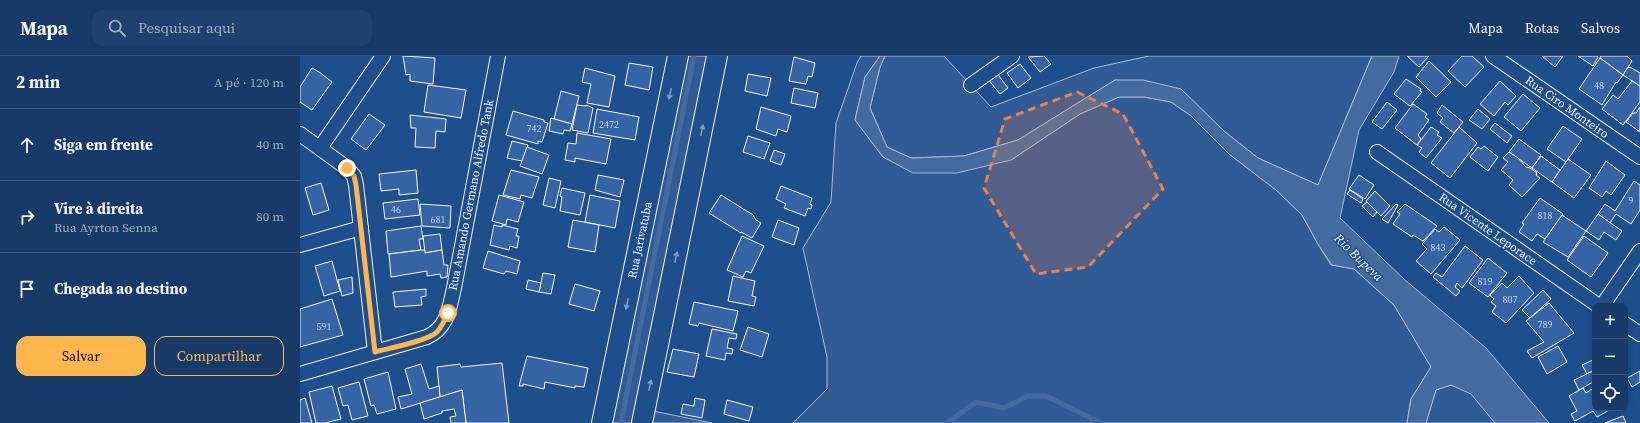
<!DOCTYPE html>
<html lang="pt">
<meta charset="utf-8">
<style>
:root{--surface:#173a69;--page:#20416f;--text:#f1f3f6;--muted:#9eadc0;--line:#36547d;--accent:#ffb74d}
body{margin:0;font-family:"Source Serif 4",serif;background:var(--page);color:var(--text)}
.controls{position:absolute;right:12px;bottom:12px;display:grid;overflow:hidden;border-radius:8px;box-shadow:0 2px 6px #0003}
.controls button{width:36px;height:36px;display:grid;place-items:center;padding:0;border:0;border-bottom:1px solid var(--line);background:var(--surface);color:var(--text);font:20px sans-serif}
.stop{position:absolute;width:12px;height:12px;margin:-9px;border:3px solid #ffb74d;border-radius:50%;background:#fff}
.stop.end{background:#ffb74d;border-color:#fff;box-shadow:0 1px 4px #0008}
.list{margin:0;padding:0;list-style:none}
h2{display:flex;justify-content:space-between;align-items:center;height:52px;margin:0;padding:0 16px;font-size:17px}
h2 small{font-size:13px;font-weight:400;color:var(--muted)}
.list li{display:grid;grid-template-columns:26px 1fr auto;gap:12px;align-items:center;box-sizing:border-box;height:72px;padding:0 16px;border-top:1px solid var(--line)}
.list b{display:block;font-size:15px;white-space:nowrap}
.list p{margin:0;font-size:13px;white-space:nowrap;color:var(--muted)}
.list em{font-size:13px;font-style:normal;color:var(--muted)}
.actions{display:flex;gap:8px;padding:12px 16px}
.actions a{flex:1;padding:9px 0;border:1px solid var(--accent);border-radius:12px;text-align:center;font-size:14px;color:var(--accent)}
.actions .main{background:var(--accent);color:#111}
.icon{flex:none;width:22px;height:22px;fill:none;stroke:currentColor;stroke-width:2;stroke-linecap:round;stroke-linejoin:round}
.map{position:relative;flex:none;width:1340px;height:367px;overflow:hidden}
header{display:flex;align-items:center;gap:24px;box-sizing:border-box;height:56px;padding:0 20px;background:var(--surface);border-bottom:1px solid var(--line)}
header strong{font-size:19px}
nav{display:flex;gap:22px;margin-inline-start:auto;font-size:14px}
.search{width:280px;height:36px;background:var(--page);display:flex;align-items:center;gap:10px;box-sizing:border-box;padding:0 14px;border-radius:12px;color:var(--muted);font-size:15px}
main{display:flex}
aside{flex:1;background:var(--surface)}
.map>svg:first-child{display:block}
.built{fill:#305b95;stroke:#a8bbd7}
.water{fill:#446ba0;stroke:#a8bbd7}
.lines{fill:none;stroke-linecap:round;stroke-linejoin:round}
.stream{stroke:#446ba0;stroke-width:5}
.building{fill:#3563a3;stroke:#f2f6ff}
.street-casing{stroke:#f2f6ff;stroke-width:16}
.secondary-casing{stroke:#f2f6ff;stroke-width:22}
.street{stroke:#1f4e8c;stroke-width:14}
.secondary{stroke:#1f4e8c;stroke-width:20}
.oneway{fill:#7e9ac0}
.route{stroke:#ffb74d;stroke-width:5}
.marked{fill:#ea8049;fill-opacity:0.2;stroke:#ea8049;stroke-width:3;stroke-dasharray:8 5;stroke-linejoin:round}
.labels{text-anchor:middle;stroke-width:3;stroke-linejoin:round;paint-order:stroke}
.number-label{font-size:10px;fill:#c3d1e8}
.street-label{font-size:12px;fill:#f2f6ff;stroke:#1f4e8c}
.water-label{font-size:13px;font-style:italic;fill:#f2f6ff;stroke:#1f4e8c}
</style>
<header>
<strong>Mapa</strong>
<div class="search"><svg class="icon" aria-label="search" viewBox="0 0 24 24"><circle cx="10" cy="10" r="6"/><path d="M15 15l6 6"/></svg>Pesquisar aqui</div>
<nav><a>Mapa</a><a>Rotas</a><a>Salvos</a></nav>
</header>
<main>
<aside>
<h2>2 min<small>A pé · 120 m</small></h2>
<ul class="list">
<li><svg class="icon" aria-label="ahead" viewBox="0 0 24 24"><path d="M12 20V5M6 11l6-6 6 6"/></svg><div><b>Siga em frente</b></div><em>40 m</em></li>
<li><svg class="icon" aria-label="right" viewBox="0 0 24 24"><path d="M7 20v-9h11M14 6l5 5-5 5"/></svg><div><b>Vire à direita</b><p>Rua Ayrton Senna</p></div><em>80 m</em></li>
<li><svg class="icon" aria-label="arrive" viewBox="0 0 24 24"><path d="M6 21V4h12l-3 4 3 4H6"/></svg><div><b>Chegada ao destino</b></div></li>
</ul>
<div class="actions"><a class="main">Salvar</a><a>Compartilhar</a></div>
</aside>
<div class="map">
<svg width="1340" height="367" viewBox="0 0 1340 367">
<rect width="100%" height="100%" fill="#1f4e8c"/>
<!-- built -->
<g class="built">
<polygon points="386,0 410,0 335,367 311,367"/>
<polygon points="561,0 580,0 565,21 555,64 583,101 711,104 780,58 819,41 844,41 871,46 890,59 929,98 976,134 1002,159 1019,190 1031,209 1054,213 1094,249 1131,311 1111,343 1107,367 493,367 527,333 527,301 503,192 531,146 536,67 557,7"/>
<polygon points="585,0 644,0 691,51 794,12 849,0 1072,0 1018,129 958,102 925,76 881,33 815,24 718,84 664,100 611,102 587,91 570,52 580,11"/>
<polygon points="1151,329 1171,337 1195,367 1126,367 1136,334"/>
<polygon points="353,355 412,367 351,367"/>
</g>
<!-- water -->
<polygon class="water" points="580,0 585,0 580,11 570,52 587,91 611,102 664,100 718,84 815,24 843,24 881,33 925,76 958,102 1018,129 1072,0 1099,0 1094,16 1059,74 1040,162 1105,224 1186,292 1249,367 1195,367 1171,338 1151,329 1136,334 1126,367 1107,367 1111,343 1131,311 1094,249 1054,213 1032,209 1019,190 1002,159 976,134 929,98 890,59 871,46 844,41 819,41 780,58 711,104 657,117 613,117 583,101 555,64 565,21"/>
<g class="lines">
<!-- stream -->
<g class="stream">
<polyline points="321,367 394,0"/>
<polyline points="647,367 676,346 704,352 728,340 746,340 801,367"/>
</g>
</g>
<!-- building -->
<g class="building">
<polygon points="103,0 135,2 133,28 110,25 110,18 106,19"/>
<polygon points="744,0 751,8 740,16 728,1"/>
<polygon points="1107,0 1129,0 1119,11"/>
<polygon points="1162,0 1172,0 1184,11 1165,31 1148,15"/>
<polygon points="1242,0 1263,0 1255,11"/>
<polygon points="1278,0 1297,0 1298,1 1293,10"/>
<polygon points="1301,0 1327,0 1332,5 1323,19 1300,2"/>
<polygon points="494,1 515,7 512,21 508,20 506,28 489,25"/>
<polygon points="1300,2 1323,19 1317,27 1316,26 1302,49 1279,33"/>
<polygon points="1129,5 1151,26 1136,41 1116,21"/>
<polygon points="329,7 353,11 349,34 325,29"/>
<polygon points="720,8 731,22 718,32 707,17"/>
<polygon points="1328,11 1329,12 1330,11 1340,17 1340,30 1323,19"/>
<polygon points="12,12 19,16 32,26 12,54 0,46 0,31"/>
<polygon points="285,12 315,20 309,51 287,47 291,28 282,26"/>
<polygon points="696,16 708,32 700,38 687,22"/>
<polygon points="448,18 471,22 467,40 445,35"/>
<polygon points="1106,23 1121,33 1120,35 1122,36 1110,50 1094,38"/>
<polygon points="1200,25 1216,40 1208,49 1205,46 1194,60 1180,48"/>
<polygon points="1332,25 1340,30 1340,46 1323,69 1302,53 1313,39 1318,43"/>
<polygon points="128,29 166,34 161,62 124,56"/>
<polygon points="494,32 518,37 515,52 491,47"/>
<polygon points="261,35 279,40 272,68 254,63"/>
<polygon points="1223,38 1240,52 1221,75 1204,61"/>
<polygon points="1087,46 1097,54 1082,73 1072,66"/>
<polygon points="1113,48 1127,58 1125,61 1129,64 1118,79 1121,83 1117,89 1095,72"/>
<polygon points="277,49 286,50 286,49 293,52 288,77 272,74"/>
<polygon points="1142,49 1163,66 1154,77 1140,66 1143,62 1137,57"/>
<polygon points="461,51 491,60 487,76 478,73 476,80 456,73"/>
<polygon points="1340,51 1340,76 1326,66 1333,57 1336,57"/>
<polygon points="297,53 339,61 335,84 293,77"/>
<polygon points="1178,53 1190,63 1182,73 1169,64"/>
<polygon points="213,55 244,64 244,66 248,67 242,86 238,85 238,88 206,79"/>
<polygon points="69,58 85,69 66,94 51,83"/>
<polygon points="110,59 146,63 145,76 136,75 135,92 115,91 116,72 111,72"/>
<polygon points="251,62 272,68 270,75 264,74 263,78 249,75"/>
<polygon points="1195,67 1212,80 1207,87 1190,73"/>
<polygon points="1263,70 1282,83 1266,106 1247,93"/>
<polygon points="1131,71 1139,76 1137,79 1142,82 1126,102 1119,96 1122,92 1117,89"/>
<polygon points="1159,71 1177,87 1150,122 1131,107"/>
<polygon points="277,77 311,83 306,108 275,102 275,106 265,104 268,87 276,88"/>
<polygon points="448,80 470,87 464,103 443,96"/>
<polygon points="1219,83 1241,99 1232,112 1209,96"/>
<polygon points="212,85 228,89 222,105 207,102"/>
<polygon points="1184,90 1198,101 1188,115 1170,101 1178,91 1181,93"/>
<polygon points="227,91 249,99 242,118 220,110"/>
<polygon points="474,94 485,98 481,109 470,105"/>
<polygon points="1209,96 1218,102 1226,111 1230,112 1237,117 1236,119 1240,122 1222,141 1209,129 1213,124 1201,114 1208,106 1203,102"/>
<polygon points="1241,100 1260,114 1252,126 1232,112"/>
<polygon points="1268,103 1291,119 1274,142 1252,126"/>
<polygon points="1306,105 1325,119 1311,139 1306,135 1302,141 1289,132"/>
<polygon points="116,114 118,137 99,139 99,133 81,135 79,118"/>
<polygon points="211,114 239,121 232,142 221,139 220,143 203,139"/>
<polygon points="298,119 324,124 320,141 295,134"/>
<polygon points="1059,119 1074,129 1065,143 1049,133"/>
<polygon points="249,122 261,125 255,152 243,149"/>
<polygon points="1334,125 1340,129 1340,154 1331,168 1316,158 1310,167 1298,158 1305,148 1315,155"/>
<polygon points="21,127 29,154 13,159 5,132"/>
<polygon points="481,130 512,142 510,148 512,149 511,153 508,152 505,160 484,152 486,148 476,143"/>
<polygon points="262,132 285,137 280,159 260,155 262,141 260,140"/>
<polygon points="1050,134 1063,143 1061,147 1047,138"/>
<polygon points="1075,135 1090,150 1081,160 1066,145"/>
<polygon points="199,139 224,146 218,166 207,163 206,169 192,165"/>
<polygon points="290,139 320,145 315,172 285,166"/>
<polygon points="421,139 453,159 456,164 461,167 452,182 441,176 441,177 409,157"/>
<polygon points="1240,142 1263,158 1245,183 1237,178 1232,185 1219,176 1224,168 1222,167"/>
<polygon points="118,143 120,159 85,163 83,147"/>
<polygon points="1067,146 1077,156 1073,161 1062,150"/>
<polygon points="120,148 151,150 150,172 122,170"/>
<polygon points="1096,148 1098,149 1088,167 1082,163"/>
<polygon points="1105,148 1137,170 1123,185 1113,179 1112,181 1093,168 1100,158 1097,156"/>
<polygon points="1298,158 1322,175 1316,184 1304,176 1299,184 1286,175"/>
<polygon points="1262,159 1286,175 1268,201 1243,186"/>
<polygon points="273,164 299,169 295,196 268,191"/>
<polygon points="478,164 499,172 494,189 472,181"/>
<polygon points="194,169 202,171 202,169 218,173 216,180 219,180 217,192 210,190 209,194 190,189"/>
<polygon points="121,170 123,183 119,183 121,194 88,198 86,175"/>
<polygon points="1144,171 1160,184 1131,218 1116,205 1127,193 1122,188 1135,173 1139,176"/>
<polygon points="140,178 142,194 125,197 123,180"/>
<polygon points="442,180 464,190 451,217 446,215 443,221 427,214"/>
<polygon points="1284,180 1308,197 1291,221 1267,204"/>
<polygon points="1165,190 1183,204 1162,232 1157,227 1155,231 1160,235 1156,240 1133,221 1136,217 1142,221"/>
<polygon points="121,194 125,194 125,197 142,194 144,209 148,209 147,221 141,222 140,218 127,220 127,215 91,221 89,198"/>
<polygon points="188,195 220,205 217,218 206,215 204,218 183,212"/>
<polygon points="1188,202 1207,217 1188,241 1169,227"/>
<polygon points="32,205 40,235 24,240 15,210"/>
<polygon points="243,217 255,219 251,238 239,236"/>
<polygon points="433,220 455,225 452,240 456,241 454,250 428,245"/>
<polygon points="1219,220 1234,237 1206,267 1192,256 1196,250 1191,246 1194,243 1190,239 1202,227 1207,232"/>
<polygon points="52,221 53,237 42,240 38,224"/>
<polygon points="228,224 241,227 239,236 226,233"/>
<polygon points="275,228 300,235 294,255 269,248"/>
<polygon points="126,233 126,240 121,241 122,249 95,251 93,236"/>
<polygon points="1243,234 1251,243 1230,262 1222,254"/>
<polygon points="32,243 43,279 0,291 0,253"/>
<polygon points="394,246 438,255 433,275 399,267 398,270 389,268"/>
<polygon points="1249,247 1274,277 1232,302 1227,295 1244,286 1226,265"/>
<polygon points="448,271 469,278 462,301 440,294"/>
<polygon points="412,273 437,278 436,283 429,282 427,292 433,293 432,298 426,297 425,304 406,300"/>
<polygon points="1258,290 1267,306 1247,318 1238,301"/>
<polygon points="373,293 399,298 394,321 367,316"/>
<polygon points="227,300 288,312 284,331 275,330 275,332 245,326 244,333 223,328 223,330 219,330"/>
<polygon points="1295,303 1295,314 1287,318 1282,309"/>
<polygon points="202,307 209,367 166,367 162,334 140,341 137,311 160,308 161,311"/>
<polygon points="121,308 129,333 139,330 140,341 101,353 98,341 112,338 105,313"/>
<polygon points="1295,314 1295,325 1279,334 1274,324"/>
<polygon points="1340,315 1340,326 1332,331 1327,322"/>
<polygon points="88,316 96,353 77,358 74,349 71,350 64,323"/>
<polygon points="59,326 68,360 52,364 48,349 43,350 38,332"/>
<polygon points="32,330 41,363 25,367 16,367 9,336"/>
<polygon points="1295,331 1295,352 1313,352 1297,361 1293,355 1275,365 1271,358 1277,355 1269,340 1283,332 1286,337"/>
<polygon points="162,334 166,367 151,367 150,361 156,360 154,353 142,355 142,357 124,363 120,347"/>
<polygon points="5,342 12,367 0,367 0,344"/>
<polygon points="395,342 405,344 402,362 381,358 383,348 394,350"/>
<polygon points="427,344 453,351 449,365 424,358"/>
<polygon points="1323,360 1326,367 1305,367"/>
</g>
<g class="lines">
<!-- street casing -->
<g class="street-casing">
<g id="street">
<polyline points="1193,0 1340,101"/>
<polyline points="671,29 712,0"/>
<polyline points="0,78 47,112 54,120 56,129 75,296"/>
<polyline points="20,92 83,0"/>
<polyline points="1077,96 1299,250"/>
<polyline points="0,189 61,172"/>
<polyline points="1302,250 1340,195"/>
<polyline points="1325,268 1340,278"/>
<path d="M0 318 127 281C148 271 149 253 154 232L198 0"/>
</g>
</g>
<!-- secondary casing -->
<g class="secondary-casing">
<g id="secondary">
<polyline points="302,367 378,0"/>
<polyline points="342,367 417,0"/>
</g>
</g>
<!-- street -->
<use href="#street" class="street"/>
<!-- secondary -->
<use href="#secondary" class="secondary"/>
</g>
<!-- one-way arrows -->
<defs><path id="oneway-solid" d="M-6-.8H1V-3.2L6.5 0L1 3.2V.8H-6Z"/></defs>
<g class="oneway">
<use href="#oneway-solid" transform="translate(370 38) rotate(102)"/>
<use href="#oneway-solid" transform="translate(402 74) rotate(-78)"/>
<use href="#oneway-solid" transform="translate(376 201) rotate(-78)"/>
<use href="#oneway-solid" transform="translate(327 248) rotate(102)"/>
<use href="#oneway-solid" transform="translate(350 329) rotate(-78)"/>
</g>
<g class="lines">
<!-- route -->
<path class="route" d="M47 112 54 120 56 129 75 296C89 292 128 285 137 276 142 270 145 264 148 257"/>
</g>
<!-- marked area -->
<path class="marked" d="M777 36 823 58 863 133 788 211 736 218 684 132 705 63Z"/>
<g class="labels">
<!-- number labels -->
<g class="number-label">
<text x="1299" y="33">48</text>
<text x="309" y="72">2472</text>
<text x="234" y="76">742</text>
<text x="1331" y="148">9</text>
<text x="96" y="157">46</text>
<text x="1245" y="163">818</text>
<text x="138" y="167">681</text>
<text x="1138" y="195">843</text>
<text x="1185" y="229">819</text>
<text x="1210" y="247">807</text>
<text x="1245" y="272">789</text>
<text x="24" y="274">591</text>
</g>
<!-- street labels -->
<g class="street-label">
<text transform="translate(1267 51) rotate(35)" y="4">Rua Ciro Monteiro</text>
<text transform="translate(171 139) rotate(-79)" y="4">Rua Amando Germano Alfredo Tank</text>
<text transform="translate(1188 173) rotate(35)" y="4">Rua Vicente Leporace</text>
<text transform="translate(340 184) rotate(-78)" y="4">Rua Jarivatuba</text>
</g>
<!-- water labels -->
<g class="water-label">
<text transform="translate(1059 201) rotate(44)" y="5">Rio Bupeva</text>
</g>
</g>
</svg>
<div class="controls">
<button>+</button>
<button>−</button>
<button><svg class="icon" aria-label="locate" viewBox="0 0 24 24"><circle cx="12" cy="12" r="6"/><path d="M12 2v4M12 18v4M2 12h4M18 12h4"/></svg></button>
</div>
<div class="stop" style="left:148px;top:257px"></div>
<div class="stop end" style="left:47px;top:112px"></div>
</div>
</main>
